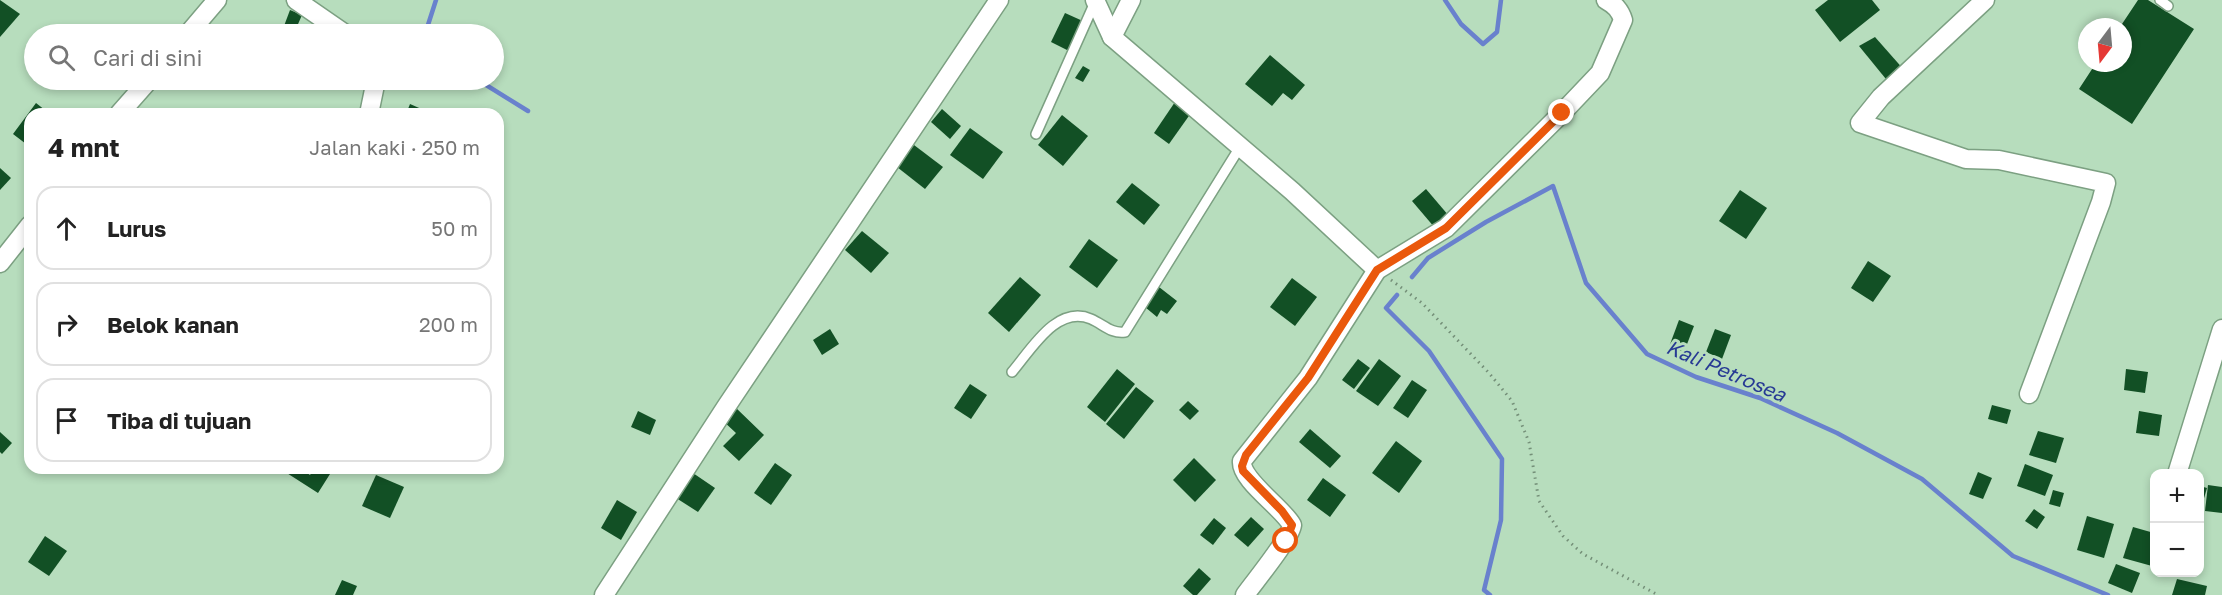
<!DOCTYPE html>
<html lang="id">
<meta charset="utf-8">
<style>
:root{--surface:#fff;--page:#f2f2f2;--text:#222;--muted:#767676;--line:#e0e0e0}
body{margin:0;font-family:"Golos Text",sans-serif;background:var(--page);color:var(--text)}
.controls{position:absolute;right:18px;bottom:18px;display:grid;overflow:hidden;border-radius:12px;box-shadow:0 3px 9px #0003}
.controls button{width:54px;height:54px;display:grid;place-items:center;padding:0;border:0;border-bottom:2px solid var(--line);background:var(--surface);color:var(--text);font:30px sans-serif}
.compass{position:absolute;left:2078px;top:18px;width:54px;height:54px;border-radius:50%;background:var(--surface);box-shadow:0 3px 9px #0003;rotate:196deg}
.stop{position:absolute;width:18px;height:18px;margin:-14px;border:4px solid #ea580c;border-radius:50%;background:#fff}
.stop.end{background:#ea580c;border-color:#fff;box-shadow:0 2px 6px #0008}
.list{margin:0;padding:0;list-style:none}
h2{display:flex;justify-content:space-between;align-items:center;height:78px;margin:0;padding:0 24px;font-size:26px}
h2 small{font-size:20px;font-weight:400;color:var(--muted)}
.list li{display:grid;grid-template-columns:39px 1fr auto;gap:18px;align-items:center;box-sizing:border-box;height:84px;margin:0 12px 12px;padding:0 12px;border:2px solid var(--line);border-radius:18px}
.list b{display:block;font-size:22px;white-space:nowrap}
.list em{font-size:20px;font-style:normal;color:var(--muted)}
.icon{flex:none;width:33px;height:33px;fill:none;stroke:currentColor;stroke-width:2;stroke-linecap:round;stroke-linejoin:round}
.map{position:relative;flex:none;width:2222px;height:595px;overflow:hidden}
.search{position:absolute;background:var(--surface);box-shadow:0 3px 9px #0003;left:24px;top:24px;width:480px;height:66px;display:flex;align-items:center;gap:15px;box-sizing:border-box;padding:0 21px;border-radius:33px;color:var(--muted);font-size:22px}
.panel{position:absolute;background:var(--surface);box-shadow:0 3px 9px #0003;left:24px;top:108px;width:480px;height:366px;border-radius:18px}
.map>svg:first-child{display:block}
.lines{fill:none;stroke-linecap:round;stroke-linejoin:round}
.stream{stroke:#6981cd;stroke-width:4.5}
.building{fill:#125025}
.lane-casing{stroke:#7ca082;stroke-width:12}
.street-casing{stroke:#7ca082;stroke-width:21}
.path{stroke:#748f78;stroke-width:3;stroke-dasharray:1.5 4.5;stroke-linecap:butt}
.lane{stroke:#fff;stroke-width:9}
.street{stroke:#fff;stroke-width:18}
.route{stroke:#ea580c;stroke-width:8}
.labels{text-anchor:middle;stroke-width:6;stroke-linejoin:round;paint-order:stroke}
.water-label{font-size:20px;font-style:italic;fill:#273a94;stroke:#b7ddbd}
</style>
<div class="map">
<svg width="2222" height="595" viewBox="0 0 2222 595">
<rect width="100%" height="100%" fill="#b7ddbd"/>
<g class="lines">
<!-- stream -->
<g class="stream">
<polyline points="1445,0 1461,24 1483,44 1497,32 1501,0"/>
<polyline points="432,34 427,28 436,0"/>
<polyline points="478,80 528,111"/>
<polyline points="1412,277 1428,258 1486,222 1553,186 1586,283 1647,354 1696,377 1760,398 1837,433 1922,479 2013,556 2108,595"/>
<polyline points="1397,295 1386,308 1429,351 1502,459 1501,520 1484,590 1490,595"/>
</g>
</g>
<!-- building -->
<g class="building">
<polygon points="0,0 20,14 0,37"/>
<polygon points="1828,0 1872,0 1880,10 1840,42 1815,10"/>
<polygon points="2138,0 2148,0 2194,29 2132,124 2079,89 2096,63 2123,63 2123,27 2120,27"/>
<polygon points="290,10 302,15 295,31 284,26"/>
<polygon points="1065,13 1085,22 1071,52 1051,42"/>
<polygon points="1875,37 1905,71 1890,84 1859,46"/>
<polygon points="1270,55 1305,85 1292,100 1283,93 1272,106 1245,84"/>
<polygon points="1083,66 1090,70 1083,82 1075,78"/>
<polygon points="1175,102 1191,113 1169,144 1154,133"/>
<polygon points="36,103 50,114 30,114 30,147 13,134"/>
<polygon points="410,104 426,111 425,114 406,114"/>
<polygon points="942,109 961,126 950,139 931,122"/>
<polygon points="1062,115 1088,136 1063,166 1038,145"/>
<polygon points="970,128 1003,152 983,179 950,155"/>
<polygon points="914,145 943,167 925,189 897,167"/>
<polygon points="0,168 11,178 0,190"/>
<polygon points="1132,183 1160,205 1144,225 1116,202"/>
<polygon points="1426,189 1449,216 1435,228 1412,201"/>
<polygon points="1740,190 1767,208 1746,239 1719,221"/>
<polygon points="862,231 889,253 871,273 845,250"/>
<polygon points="1089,239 1118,260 1097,288 1069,267"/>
<polygon points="1868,261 1891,276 1873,302 1851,288"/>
<polygon points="1020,277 1041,295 1009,332 988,313"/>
<polygon points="1292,278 1317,297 1295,326 1270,307"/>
<polygon points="1159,287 1177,301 1167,314 1161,310 1157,317 1145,307"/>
<polygon points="1679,320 1694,326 1684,352 1669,347"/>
<polygon points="830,329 839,344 822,355 813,340"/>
<polygon points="1715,329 1731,335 1722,359 1706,352"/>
<polygon points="1358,359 1370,368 1354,389 1342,380"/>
<polygon points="1379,359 1401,376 1378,406 1356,391"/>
<polygon points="1117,369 1135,384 1105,422 1087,407"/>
<polygon points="2126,369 2148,372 2145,393 2124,390"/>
<polygon points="1412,380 1427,390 1408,418 1393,408"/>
<polygon points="970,384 987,395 971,419 954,408"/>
<polygon points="1136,387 1154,401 1124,439 1106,424"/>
<polygon points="1188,401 1199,411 1190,420 1179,410"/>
<polygon points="1992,405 2011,410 2007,424 1988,419"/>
<polygon points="735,407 764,435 739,461 723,446 736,433 722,420"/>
<polygon points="638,411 656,420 650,435 631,427"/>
<polygon points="2139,411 2162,415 2159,436 2136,433"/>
<polygon points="1310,429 1341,456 1330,468 1299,442"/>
<polygon points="2038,431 2064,438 2056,463 2029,455"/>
<polygon points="0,432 12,443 2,454 0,452"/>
<polygon points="1396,441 1422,461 1399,493 1372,473"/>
<polygon points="1194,458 1216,480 1195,502 1173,480"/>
<polygon points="775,463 792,475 771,505 754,493"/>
<polygon points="2025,464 2053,475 2045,496 2017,486"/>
<polygon points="279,468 300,468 310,475 315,468 321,468 330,474 318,493"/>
<polygon points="690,471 715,488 698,512 673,496"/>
<polygon points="1978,472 1992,478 1983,499 1969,494"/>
<polygon points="376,475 404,487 390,518 362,506"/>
<polygon points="1323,478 1346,495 1330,517 1307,500"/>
<polygon points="2208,485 2222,487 2222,513 2205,511"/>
<polygon points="2200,486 2207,488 2200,512"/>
<polygon points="2053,490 2064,493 2060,507 2049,504"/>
<polygon points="617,500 637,512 621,540 601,528"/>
<polygon points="2034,509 2045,517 2037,529 2025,521"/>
<polygon points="2087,516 2114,524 2104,558 2077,550"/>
<polygon points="1251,517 1264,529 1248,547 1234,535"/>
<polygon points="1214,518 1226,528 1213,545 1200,535"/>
<polygon points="2133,527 2154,533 2154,558 2152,566 2123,558"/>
<polygon points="45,536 67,551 49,576 28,562"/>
<polygon points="2116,564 2140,573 2132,593 2108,583"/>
<polygon points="1199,568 1211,579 1197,595 1193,595 1183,586"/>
<polygon points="2177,579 2207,586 2205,595 2172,595"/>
<polygon points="342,580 357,586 353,595 335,595"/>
</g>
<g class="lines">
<!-- lane casing -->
<g class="lane-casing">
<g id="lane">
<polyline points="2160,0 2168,6"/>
<polyline points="1036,134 1095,2"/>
<path d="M1012 372C1031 350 1057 304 1091 319 1103 324 1111 334 1125 332L1240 147"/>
</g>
</g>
<!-- street casing -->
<g class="street-casing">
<g id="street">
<polyline points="296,0 345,34"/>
<polyline points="1095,0 1112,37 1292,191 1377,270"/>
<polyline points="1985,0 1881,97 1860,123 1966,159 1999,160 2106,183 2101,202 2029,394"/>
<polyline points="188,34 217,0"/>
<polyline points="1112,37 1131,0"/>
<polyline points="119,114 149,80"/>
<polyline points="369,114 376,80"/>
<polyline points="0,263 30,225"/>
<polyline points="2177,474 2222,329"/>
<polyline points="604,595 726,407 999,0"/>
<path d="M1245 595C1255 581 1290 539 1292 525 1282 507 1240 480 1242 461L1308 378 1377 270 1446 228 1562 113 1600 73 1623 20C1620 10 1615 5 1606 0"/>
</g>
</g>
<!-- path -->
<polyline class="path" points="1391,280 1422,303 1489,373 1512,401 1529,442 1539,501 1563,536 1583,554 1658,595"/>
<!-- lane -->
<use href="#lane" class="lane"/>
<!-- street -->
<use href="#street" class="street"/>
</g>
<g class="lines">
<!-- route -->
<polyline class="route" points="1286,541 1292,525 1282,511 1243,471 1242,466 1246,455 1308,378 1377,270 1446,228 1562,113"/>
</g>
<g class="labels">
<!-- water labels -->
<g class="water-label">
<text transform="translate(1726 371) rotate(23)" y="7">Kali Petrosea</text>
</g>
</g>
</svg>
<div class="controls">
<button>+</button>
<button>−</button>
</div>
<svg class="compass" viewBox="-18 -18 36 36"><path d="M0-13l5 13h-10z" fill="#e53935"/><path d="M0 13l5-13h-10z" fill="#767676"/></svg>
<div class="stop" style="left:1286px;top:541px"></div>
<div class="stop end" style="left:1562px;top:113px"></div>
<div class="search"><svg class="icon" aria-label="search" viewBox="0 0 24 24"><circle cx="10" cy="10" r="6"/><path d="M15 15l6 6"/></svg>Cari di sini</div>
<section class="panel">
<h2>4 mnt<small>Jalan kaki · 250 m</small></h2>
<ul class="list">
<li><svg class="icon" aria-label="ahead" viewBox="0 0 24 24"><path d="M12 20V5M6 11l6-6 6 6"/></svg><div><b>Lurus</b></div><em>50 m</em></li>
<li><svg class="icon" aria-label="right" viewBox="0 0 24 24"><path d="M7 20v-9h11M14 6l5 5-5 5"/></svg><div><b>Belok kanan</b></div><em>200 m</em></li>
<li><svg class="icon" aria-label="arrive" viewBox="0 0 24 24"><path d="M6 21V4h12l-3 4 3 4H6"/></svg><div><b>Tiba di tujuan</b></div></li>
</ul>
</section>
</div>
